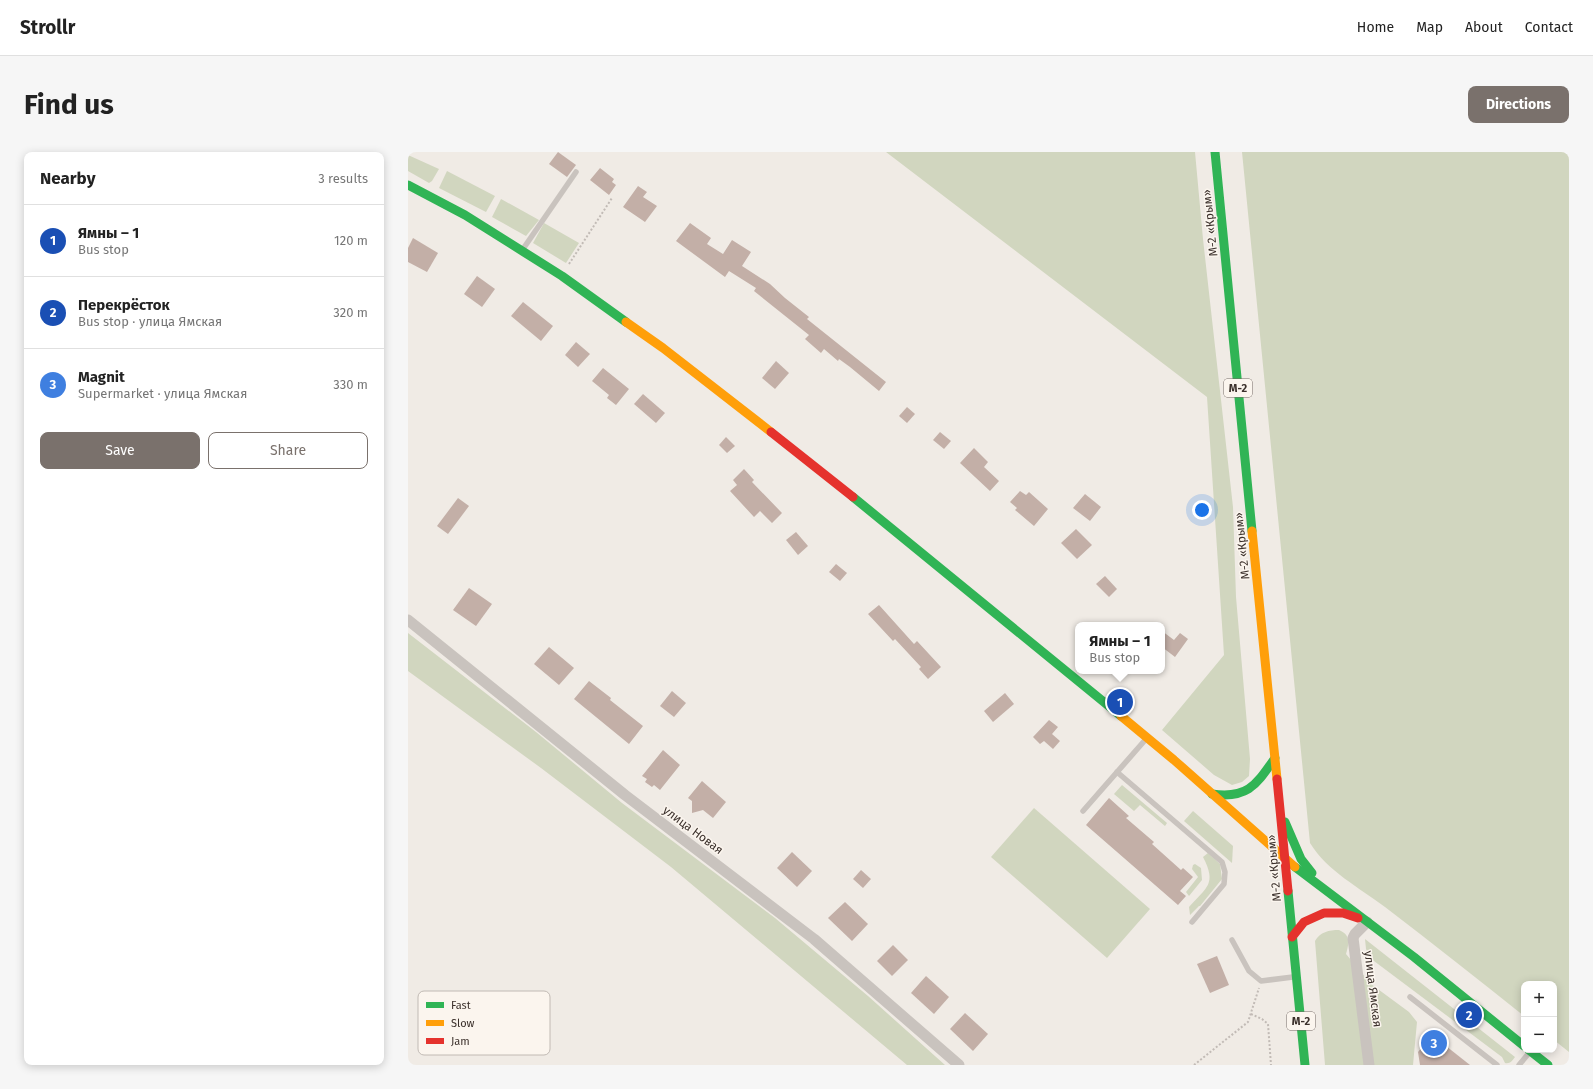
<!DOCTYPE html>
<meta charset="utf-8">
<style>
:root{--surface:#fff;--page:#f6f6f6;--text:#222;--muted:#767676;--line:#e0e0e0;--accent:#7a716c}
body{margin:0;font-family:"Fira Sans",sans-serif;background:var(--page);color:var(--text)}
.controls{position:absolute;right:12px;bottom:12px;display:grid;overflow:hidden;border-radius:8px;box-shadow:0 2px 10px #0003}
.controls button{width:36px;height:36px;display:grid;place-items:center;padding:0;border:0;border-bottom:1px solid var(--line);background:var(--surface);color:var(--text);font:20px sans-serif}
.you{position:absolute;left:794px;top:358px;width:14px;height:14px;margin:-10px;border:3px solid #fff;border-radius:50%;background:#1a73e8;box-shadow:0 0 0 6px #1a73e833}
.badge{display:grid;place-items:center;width:26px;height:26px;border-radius:50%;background:var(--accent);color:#fff;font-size:13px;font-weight:700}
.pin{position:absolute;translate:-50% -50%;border:2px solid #fff;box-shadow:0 1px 4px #0006}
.popup{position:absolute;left:667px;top:470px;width:90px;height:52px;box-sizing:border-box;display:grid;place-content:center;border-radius:8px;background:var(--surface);filter:drop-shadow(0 1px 3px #0005);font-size:13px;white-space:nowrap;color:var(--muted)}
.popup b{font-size:15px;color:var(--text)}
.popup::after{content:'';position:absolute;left:50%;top:100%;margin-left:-8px;border:8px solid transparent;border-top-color:var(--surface)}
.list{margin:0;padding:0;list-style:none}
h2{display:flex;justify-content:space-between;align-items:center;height:52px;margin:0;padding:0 16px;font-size:17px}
h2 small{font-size:13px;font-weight:400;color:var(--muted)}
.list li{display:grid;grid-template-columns:26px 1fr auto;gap:12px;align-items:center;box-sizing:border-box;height:72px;padding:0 16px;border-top:1px solid var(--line)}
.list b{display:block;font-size:15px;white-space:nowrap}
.list p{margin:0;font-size:13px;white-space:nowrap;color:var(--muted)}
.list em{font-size:13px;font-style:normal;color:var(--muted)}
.actions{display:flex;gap:8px;padding:12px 16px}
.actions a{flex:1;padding:9px 0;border:1px solid var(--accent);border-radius:8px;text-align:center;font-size:14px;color:var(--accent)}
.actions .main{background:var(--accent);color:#fff}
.map{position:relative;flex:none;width:1161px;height:913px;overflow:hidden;border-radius:8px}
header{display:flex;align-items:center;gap:24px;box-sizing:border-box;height:56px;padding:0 20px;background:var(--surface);border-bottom:1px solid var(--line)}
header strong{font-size:19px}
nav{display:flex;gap:22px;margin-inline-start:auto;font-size:14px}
.intro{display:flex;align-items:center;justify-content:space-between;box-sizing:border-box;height:96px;padding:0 24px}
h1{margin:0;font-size:28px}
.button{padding:10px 18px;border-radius:8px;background:var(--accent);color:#fff;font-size:14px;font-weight:700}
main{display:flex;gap:24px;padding:0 24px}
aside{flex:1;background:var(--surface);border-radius:8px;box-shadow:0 2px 10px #0003}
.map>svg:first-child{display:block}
.green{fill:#d1d6bf}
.building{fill:#c3afa7}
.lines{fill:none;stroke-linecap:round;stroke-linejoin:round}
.path{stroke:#c2bbb6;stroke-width:2;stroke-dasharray:2 2;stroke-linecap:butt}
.lane{stroke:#c9c3be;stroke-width:5.5}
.street{stroke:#c9c3be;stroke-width:11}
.fast{stroke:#30b455;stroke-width:9}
.slow{stroke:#ff9f0a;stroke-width:9}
.jam{stroke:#e5322d;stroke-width:9}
.labels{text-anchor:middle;stroke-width:3;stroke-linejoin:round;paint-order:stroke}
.shield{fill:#fbf5ee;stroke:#756b66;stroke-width:1}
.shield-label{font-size:11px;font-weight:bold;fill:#3b302b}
.street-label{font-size:12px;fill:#3b302b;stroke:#fbf5ee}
.key{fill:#fbf5ee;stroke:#c1bab4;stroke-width:1}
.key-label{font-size:11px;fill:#3b302b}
</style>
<header>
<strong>Strollr</strong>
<nav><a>Home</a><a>Map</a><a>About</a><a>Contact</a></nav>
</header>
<div class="intro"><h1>Find us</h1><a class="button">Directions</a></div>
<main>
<aside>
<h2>Nearby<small>3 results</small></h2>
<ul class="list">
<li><span class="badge" style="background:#1a4fb4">1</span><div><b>Ямны – 1</b><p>Bus stop</p></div><em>120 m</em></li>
<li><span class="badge" style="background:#1a4fb4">2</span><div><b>Перекрёсток</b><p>Bus stop · улица Ямская</p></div><em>320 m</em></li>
<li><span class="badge" style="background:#3f7fe0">3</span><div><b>Magnit</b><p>Supermarket · улица Ямская</p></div><em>330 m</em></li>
</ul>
<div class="actions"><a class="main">Save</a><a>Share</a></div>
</aside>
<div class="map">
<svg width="1161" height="913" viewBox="0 0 1161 913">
<rect width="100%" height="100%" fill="#f0ebe5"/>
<!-- green -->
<g class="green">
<polygon points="478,0 787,0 795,87 825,355 828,445 842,607 841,624 834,630 824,633 806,623 754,578 816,503 799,245"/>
<path d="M834 0H1161V900L1146 888V832H1116V864C1070 827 1024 791 977 755 952 736 919 719 902 691Z"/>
<polygon points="0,3 31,17 24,29 21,31 0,19"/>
<polygon points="39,19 87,44 78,60 31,36"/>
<polygon points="93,47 131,68 118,84 84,65"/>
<polygon points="136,71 171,91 158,111 125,91"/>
<polygon points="0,481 128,580 214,651 367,766 460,844 537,913 499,913 263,715 133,616 0,519"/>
<polygon points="714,633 759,671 757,674 732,653 726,659 706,642"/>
<polygon points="626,656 742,757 699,806 583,705"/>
<polygon points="785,659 825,694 824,711 776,669"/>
<path d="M800 701 812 712 814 727 792 754H791L782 763 781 755C799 735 809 732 795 705Z"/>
<polygon points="787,712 793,716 794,728 781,744 778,740 790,725 784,717 785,713"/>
<path d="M931 778C943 783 941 791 938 802L963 832 1001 860 1009 870 1005 913H917L907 789C912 780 921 778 931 778Z"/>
<path d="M957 787 1107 905C1104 909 1102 912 1097 911L1094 905 962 806 958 797Z"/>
</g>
<!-- building -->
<g class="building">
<polygon points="150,0 168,13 159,25 141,12"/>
<polygon points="192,16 206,27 204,30 208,33 201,43 182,28"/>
<polygon points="230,34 239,40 235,45 249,54 237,70 215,55"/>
<polygon points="282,71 303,86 299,92 315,102 324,88 343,100 334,114 362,132 377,146 401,165 399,167 478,230 471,239 442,215 431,207 430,209 416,197 413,201 397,187 401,183 346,139 348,136 321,119 317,125 268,89"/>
<polygon points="5,86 30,101 19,120 0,110 0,96"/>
<polygon points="69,124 87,137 74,155 56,142"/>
<polygon points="115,150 145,174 133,189 103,164"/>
<polygon points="168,190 182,202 170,215 157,203"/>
<polygon points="368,209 381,221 367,237 354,226"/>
<polygon points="195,216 221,237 208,253 199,246 201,243 184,229"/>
<polygon points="235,242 257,261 248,271 226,252"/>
<polygon points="499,255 507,262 499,271 491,264"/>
<polygon points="532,280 543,289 536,297 525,288"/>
<polygon points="318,285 327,294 319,301 311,293"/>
<polygon points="566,296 580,310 576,315 591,329 582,339 552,311"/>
<polygon points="336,317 346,328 344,330 374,361 364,371 352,359 346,365 322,339 329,333 325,328"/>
<polygon points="612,339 618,343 621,340 640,357 626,374 607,358 609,356 602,350"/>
<polygon points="677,342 693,355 682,369 665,356"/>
<polygon points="50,346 61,354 40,382 29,374"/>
<polygon points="668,377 684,393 669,407 653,391"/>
<polygon points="388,380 400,394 390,403 378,388"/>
<polygon points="428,412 439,421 432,429 421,420"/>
<polygon points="697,424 709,437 701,445 688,432"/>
<polygon points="61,436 84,452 68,474 45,458"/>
<polygon points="471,453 506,492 509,489 533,515 520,527 511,517 513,515 487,487 485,489 460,462"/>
<polygon points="754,479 766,488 772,481 780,487 767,505 754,495"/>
<polygon points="141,495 166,516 151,533 126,512"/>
<polygon points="181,529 203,546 202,548 235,574 221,592 166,547"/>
<polygon points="264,539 278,551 266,565 252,554"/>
<polygon points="597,541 606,552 585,570 576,559"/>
<polygon points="641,568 650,575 644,582 652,589 645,597 636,589 632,592 625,585"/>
<polygon points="255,598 272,613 252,638 246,633 244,635 237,630 239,627 234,624"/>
<polygon points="294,629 318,650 305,666 295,658 284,661 284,649 280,646"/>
<polygon points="701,646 721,664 718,666 746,690 744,692 773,718 775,716 785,725 772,739 778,744 770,753 678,673"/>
<polygon points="384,700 404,719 389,735 369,716"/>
<polygon points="453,718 463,727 455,736 445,727"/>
<polygon points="437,750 460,772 444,789 420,766"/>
<polygon points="485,793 500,808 484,824 469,809"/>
<polygon points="809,804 821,833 802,841 789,812"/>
<polygon points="518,824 541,845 526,862 503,841"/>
<polygon points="557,861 580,882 565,899 542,877"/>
<polygon points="1024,883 1062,913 1012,913 1010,900"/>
</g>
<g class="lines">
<!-- path -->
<g class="path">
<polyline points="161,112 204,46"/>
<polyline points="843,862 854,867 860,872 863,913"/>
<polyline points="786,913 840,870 851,836"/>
</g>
<!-- lane -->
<g class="lane">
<polyline points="115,97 168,20"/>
<polyline points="709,620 814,710 817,720 816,732 784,770"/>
<polyline points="675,659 738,587"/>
<polyline points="824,788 841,819 853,829 885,825"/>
<polyline points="1002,845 1089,913"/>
<polyline points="1111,913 1121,901"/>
</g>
<!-- street -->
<g class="street">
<polyline points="0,468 217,643 406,787 551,913"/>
<polyline points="959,770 947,782 945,786 961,913"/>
</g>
<!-- fast -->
<g class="fast">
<polyline points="807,0 844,379"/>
<polyline points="0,33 57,63 154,124 218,170"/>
<polyline points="445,345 713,564"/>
<path d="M804 642C840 647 848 633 867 606"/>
<polyline points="877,670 893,707 904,721"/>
<polyline points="887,715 1006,805 1116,894"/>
<polyline points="880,739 897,913"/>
<polyline points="1121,898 1140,913"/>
</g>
<!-- slow -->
<g class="slow">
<polyline points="218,170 255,196 363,280"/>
<polyline points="844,379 869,627"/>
<polyline points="713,564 766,608 887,715"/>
</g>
<!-- jam -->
<g class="jam">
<polyline points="363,280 445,345"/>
<polyline points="869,627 880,739"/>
<polyline points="884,785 896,770 916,761 935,761 950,766"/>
</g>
</g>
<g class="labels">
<!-- shield labels -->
<g class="shield">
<rect x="816" y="227" width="28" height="18" rx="3"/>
<rect x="879" y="860" width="28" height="18" rx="3"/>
</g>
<g class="shield-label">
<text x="830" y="240">М-2</text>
<text x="893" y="873">М-2</text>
</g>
<!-- street labels -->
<g class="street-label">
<text transform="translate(802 71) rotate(-96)" y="4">М-2 «Крым»</text>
<text transform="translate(834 394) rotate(-96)" y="4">М-2 «Крым»</text>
<text transform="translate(285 678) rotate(37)" y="4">улица Новая</text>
<text transform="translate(866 716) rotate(-95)" y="4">М-2 «Крым»</text>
<text transform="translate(965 837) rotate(83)" y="4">улица Ямская</text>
</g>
</g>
<!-- legend -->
<rect x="10" y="839" width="132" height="64" rx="6" class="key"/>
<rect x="18" y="850" width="18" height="6" fill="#30b455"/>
<rect x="18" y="868" width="18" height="6" fill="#ff9f0a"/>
<rect x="18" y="886" width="18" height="6" fill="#e5322d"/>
<g class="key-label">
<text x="43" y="857">Fast</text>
<text x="43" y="875">Slow</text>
<text x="43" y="893">Jam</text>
</g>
</svg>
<div class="controls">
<button>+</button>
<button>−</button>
</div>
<div class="you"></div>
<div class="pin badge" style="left:712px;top:550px;background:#1a4fb4">1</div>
<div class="popup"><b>Ямны – 1</b>Bus stop</div>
<div class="pin badge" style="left:1061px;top:863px;background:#1a4fb4">2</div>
<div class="pin badge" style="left:1026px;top:891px;background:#3f7fe0">3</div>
</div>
</main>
